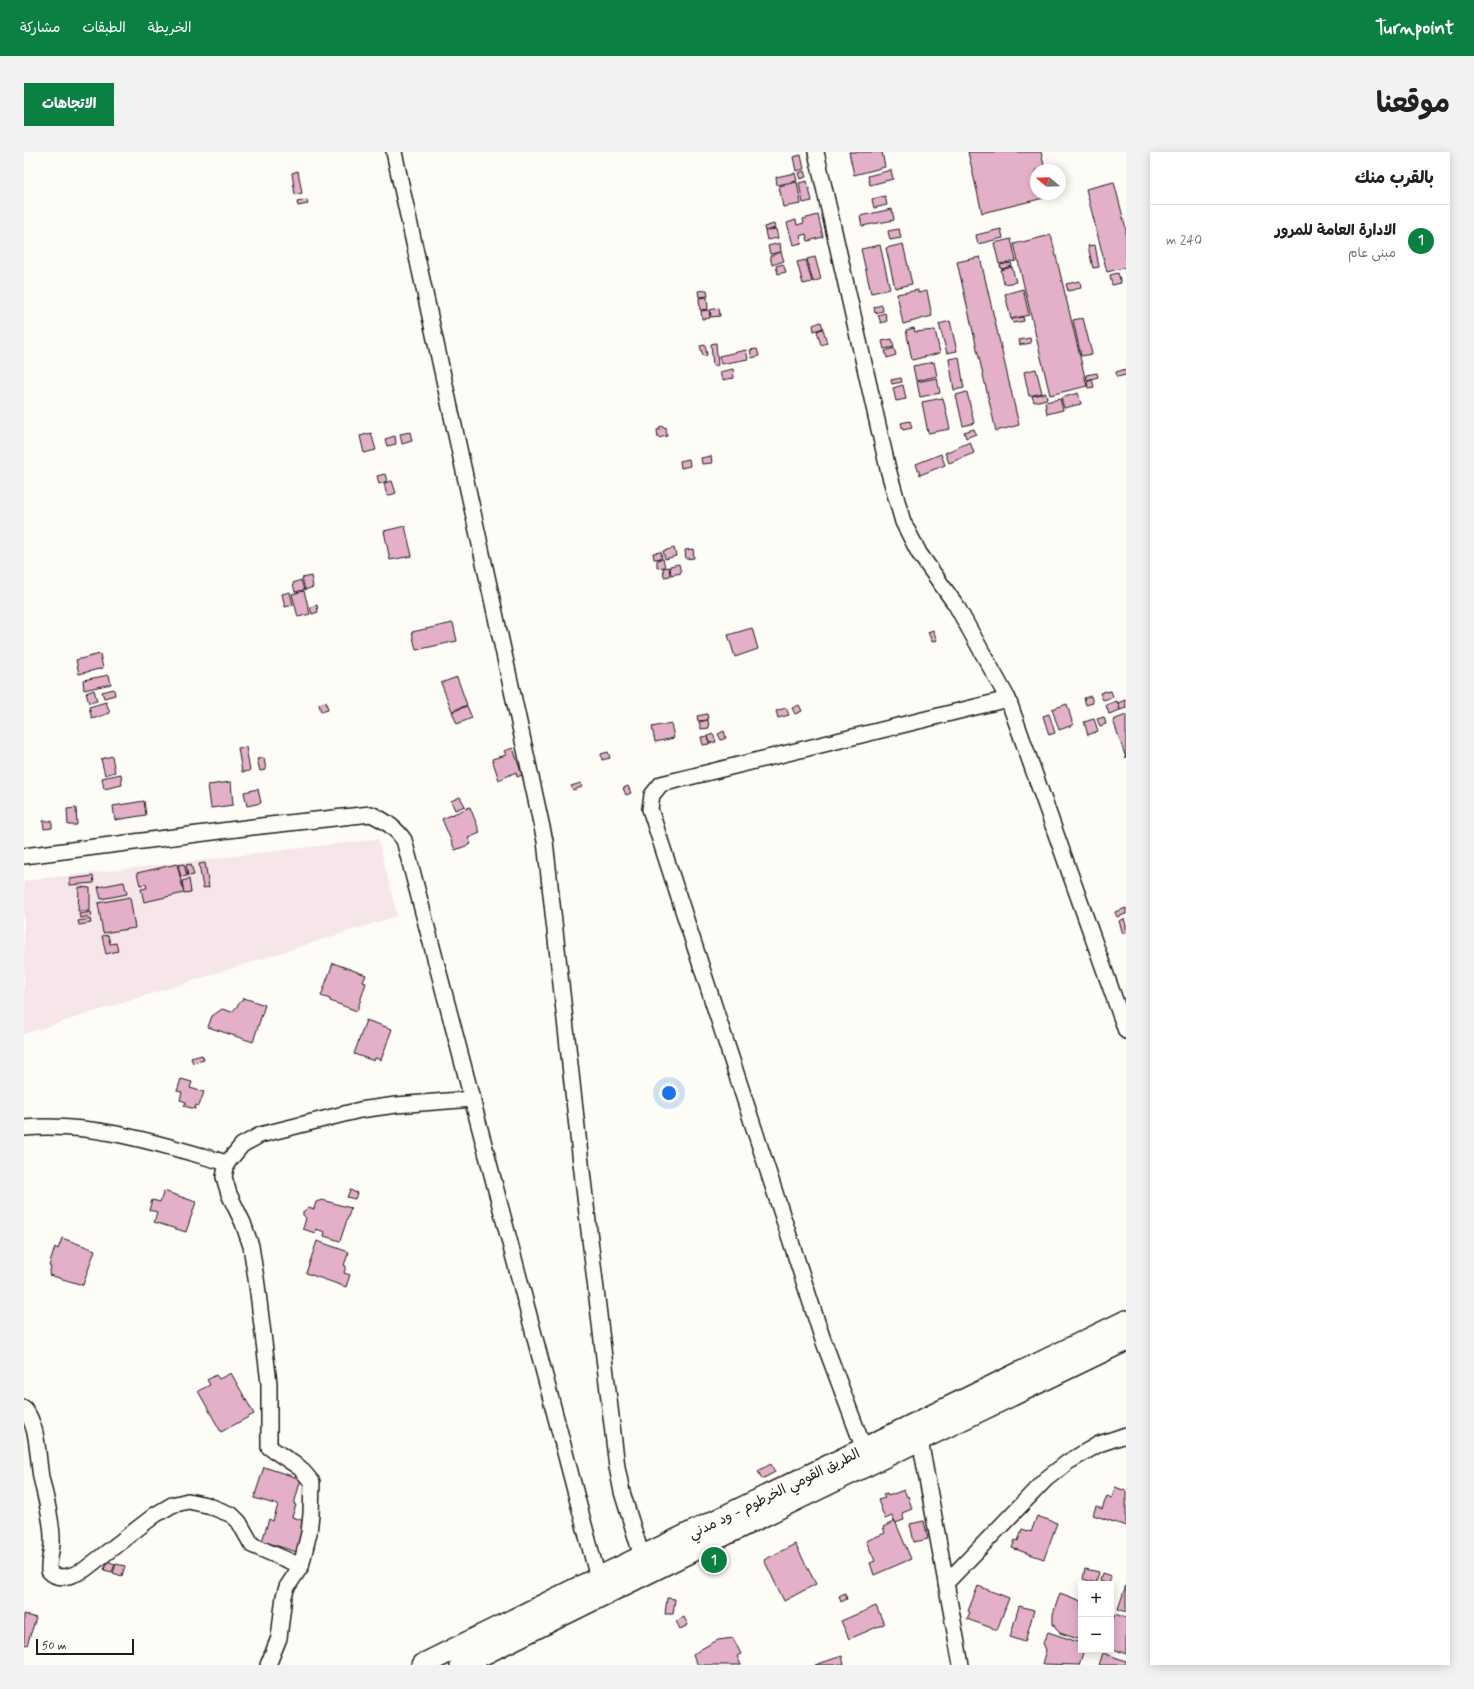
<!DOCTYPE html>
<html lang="ar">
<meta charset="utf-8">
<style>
:root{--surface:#fff;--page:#f2f2f2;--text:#222;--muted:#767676;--line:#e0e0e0;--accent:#0b8043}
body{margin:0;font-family:Mynerve,"Playpen Sans Arabic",sans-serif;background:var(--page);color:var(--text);direction:rtl}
.controls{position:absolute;right:12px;bottom:12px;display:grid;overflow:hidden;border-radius:0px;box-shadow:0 2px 10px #0003}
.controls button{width:36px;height:36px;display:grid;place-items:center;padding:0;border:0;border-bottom:1px solid var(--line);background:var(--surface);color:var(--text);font:20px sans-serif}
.compass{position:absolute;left:1006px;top:12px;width:36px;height:36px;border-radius:50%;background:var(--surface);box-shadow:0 2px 10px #0003;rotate:289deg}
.scale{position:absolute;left:12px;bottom:10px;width:98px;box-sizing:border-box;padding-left:4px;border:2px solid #1c1c1c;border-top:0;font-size:11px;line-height:14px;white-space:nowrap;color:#1c1c1c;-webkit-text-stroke:3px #fdfcf7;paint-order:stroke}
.you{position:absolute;left:645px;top:941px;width:14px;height:14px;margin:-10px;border:3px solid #fff;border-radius:50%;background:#1a73e8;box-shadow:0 0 0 6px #1a73e833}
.badge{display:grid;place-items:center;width:26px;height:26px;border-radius:50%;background:var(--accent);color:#fff;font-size:13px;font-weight:700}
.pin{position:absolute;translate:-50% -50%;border:2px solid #fff;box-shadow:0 1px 4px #0006}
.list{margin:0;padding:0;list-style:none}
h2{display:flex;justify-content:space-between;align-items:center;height:52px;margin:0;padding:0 16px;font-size:17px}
h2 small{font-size:13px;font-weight:400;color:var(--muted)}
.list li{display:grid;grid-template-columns:26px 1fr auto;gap:12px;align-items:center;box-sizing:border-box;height:72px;padding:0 16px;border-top:1px solid var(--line)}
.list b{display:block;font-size:15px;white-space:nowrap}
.list p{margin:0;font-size:13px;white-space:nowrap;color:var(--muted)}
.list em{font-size:13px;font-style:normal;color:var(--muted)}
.map{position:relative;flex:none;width:1102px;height:1513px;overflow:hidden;direction:ltr;border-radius:0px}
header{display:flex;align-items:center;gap:24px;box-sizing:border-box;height:56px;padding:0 20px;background:var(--accent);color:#fff}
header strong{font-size:19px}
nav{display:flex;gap:22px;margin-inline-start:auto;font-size:14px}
.intro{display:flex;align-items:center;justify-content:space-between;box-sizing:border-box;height:96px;padding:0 24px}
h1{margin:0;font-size:28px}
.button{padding:10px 18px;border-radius:0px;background:var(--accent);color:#fff;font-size:14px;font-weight:700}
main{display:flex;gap:24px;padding:0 24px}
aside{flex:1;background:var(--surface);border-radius:0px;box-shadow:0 2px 10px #0003}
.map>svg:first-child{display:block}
.built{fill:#f6e5e9}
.building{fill:#e4afc9;stroke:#1c1c1c}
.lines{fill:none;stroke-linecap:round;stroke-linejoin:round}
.minor-casing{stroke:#1c1c1c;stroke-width:18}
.highway-casing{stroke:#1c1c1c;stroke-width:24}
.minor{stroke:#fdfcf7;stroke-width:15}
.highway{stroke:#fdfcf7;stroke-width:21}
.labels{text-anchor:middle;stroke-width:4;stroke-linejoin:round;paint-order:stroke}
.street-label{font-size:14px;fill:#1c1c1c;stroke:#fdfcf7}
</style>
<header>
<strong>Turnpoint</strong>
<nav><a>الخريطة</a><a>الطبقات</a><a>مشاركة</a></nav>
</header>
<div class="intro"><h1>موقعنا</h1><a class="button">الاتجاهات</a></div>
<main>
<aside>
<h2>بالقرب منك<small></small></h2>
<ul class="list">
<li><span class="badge">1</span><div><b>الادارة العامة للمرور</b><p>مبنى عام</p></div><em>240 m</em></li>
</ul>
</aside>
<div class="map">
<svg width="1102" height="1513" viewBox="0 0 1102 1513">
<rect width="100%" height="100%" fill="#fdfcf7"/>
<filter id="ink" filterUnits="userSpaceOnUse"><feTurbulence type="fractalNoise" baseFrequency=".025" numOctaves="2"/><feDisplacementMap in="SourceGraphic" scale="8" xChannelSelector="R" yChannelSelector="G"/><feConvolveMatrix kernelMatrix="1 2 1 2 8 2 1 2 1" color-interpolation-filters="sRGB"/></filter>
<g filter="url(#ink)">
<!-- built -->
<polygon class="built" points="354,687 373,764 0,882 0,729"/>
<!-- building -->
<g class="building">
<polygon points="825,0 858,0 861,15 830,23"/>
<polygon points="944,0 1017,0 1021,18 1012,18 1012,42 1027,42 1028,44 958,61"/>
<polygon points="777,3 780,17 772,19 769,5"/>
<polygon points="867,18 869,27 846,33 844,24"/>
<polygon points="274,19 278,41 271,43 268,21"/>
<polygon points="780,19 782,25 776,27 774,21"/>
<polygon points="771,21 773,29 753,33 752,25"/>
<polygon points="783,29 788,49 779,51 775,31"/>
<polygon points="773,30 777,52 759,55 755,34"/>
<polygon points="1090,30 1102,77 1102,115 1083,120 1062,37"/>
<polygon points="861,44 863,53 850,56 848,47"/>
<polygon points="283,48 284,52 274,54 273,50"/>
<polygon points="868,57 870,68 838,74 836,64"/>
<polygon points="794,63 799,85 784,89 782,82 776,84 778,91 769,93 763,71 772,68 773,73 780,71 779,67"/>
<polygon points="750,72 751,76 741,79 740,75"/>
<polygon points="752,77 754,86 743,88 741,79"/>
<polygon points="875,77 877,86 866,88 864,79"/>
<polygon points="977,77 979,86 954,92 952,83"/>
<polygon points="1027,83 1063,234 1026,243 990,92"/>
<polygon points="987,87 992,109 975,112 970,91"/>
<polygon points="756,91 757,100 746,102 744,94"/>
<polygon points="879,92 888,132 871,136 862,96"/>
<polygon points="856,93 866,137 847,141 837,97"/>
<polygon points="1071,93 1075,115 1069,116 1064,94"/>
<polygon points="757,100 760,109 748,113 746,104"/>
<polygon points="791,105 797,127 789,130 783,107"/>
<polygon points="956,105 995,273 972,279 933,110"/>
<polygon points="782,108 788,130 779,132 773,110"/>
<polygon points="987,111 988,114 977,117 976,113"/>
<polygon points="759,112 762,120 754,122 752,114"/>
<polygon points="988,115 992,130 980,132 977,118"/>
<polygon points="1094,121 1097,131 1088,133 1086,123"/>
<polygon points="1056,129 1057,136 1044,139 1042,132"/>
<polygon points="999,137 1005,163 987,167 981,142"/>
<polygon points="683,138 684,144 675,145 674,139"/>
<polygon points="894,138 894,141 903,139 908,164 879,172 873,142"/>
<polygon points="683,145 684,157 676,158 675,146"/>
<polygon points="858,153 859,159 851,161 850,155"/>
<polygon points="695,156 696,164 687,165 686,158"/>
<polygon points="685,158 686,166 678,167 677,159"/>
<polygon points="861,161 863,169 857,171 854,163"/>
<polygon points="999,165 1000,169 989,171 988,167"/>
<polygon points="1059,166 1068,202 1057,204 1049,168"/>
<polygon points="926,169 933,199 923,201 915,172"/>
<polygon points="797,170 799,176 790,179 789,173"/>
<polygon points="890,176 891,180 911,178 916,201 888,208 882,178"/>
<polygon points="799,177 803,191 797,193 793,179"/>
<polygon points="1006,186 1007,191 996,193 995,188"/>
<polygon points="868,187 870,195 860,197 858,189"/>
<polygon points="692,191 694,213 689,214 687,192"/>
<polygon points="681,193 683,203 679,204 676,194"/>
<polygon points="870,196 872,203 863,206 861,199"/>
<polygon points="733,197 735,204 728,206 726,198"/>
<polygon points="722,198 724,207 697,212 695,204"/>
<polygon points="935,205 940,236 930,238 925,207"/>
<polygon points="910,210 913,224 892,229 889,214"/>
<polygon points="709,217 710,226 698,228 696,220"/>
<polygon points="1012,217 1018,241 1005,244 1000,220"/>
<polygon points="1102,217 1102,223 1093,225 1092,220"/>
<polygon points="1073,221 1074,225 1063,228 1062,223"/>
<polygon points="877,226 878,230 868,232 867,228"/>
<polygon points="913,226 916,241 896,245 893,230"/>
<polygon points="1068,227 1070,235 1064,236 1063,229"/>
<polygon points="879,233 882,247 872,249 869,236"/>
<polygon points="943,240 950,271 939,274 932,243"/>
<polygon points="1022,241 1023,247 1010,250 1008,244"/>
<polygon points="1054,241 1057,252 1040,256 1037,246"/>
<polygon points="919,246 926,277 904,281 898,250"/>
<polygon points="1036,247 1039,258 1023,262 1021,250"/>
<polygon points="886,269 888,276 879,278 877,271"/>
<polygon points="638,274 639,276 642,275 643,284 634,286 633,278 636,277 635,275"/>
<polygon points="950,277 952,282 942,286 940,280"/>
<polygon points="386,280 388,289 378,292 376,282"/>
<polygon points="347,281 352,298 340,301 336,284"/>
<polygon points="371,284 372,292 363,294 361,287"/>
<polygon points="946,290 950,301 925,311 921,301"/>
<polygon points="917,302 921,313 896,323 892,312"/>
<polygon points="687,304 688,311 678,312 677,306"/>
<polygon points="665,307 666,314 657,316 656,309"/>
<polygon points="361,322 363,329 355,332 353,324"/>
<polygon points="368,329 372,341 363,344 360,331"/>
<polygon points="381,374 388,404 366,408 360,379"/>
<polygon points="650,396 652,404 641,407 639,399"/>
<polygon points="669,397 670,406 662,407 661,398"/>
<polygon points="637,400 638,406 630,407 629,401"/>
<polygon points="639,407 641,415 633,416 633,408"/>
<polygon points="655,412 657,421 647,423 646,414"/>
<polygon points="645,415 646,424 640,425 639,416"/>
<polygon points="287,424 289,435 281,438 278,426"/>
<polygon points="277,428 280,438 271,440 269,431"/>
<polygon points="280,439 286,462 274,465 268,442"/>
<polygon points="266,440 269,453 261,455 258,442"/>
<polygon points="293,453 294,460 288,462 286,455"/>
<polygon points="429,471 433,489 392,498 388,480"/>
<polygon points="728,476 734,497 711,505 704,483"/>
<polygon points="909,478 913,488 908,490 904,480"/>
<polygon points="76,502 79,516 55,522 52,508"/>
<polygon points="85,523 87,532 60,538 59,528"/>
<polygon points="433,525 443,553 428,559 417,531"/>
<polygon points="90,537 91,543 80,546 78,540"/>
<polygon points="70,538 73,549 65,551 62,541"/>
<polygon points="1082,539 1082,540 1087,539 1089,545 1079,548 1076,541"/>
<polygon points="1067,544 1069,551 1062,553 1060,546"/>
<polygon points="1101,548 1102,556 1096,558 1094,551"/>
<polygon points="1093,549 1096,558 1085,562 1082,553"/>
<polygon points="82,550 86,561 68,567 65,555"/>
<polygon points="302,550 304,558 297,560 295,552"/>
<polygon points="1043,552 1049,573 1035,578 1028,557"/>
<polygon points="775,553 778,559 771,562 768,556"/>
<polygon points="443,554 448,566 433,572 428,560"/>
<polygon points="762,556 765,563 754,566 752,559"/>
<polygon points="683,562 684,568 674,569 673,564"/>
<polygon points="1025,562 1031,581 1025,583 1019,564"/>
<polygon points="1102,563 1102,606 1089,568"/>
<polygon points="1080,565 1082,572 1076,574 1073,567"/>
<polygon points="1070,567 1074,579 1064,583 1060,570"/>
<polygon points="684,568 685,576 677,577 675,570"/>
<polygon points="647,571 650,586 631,590 628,575"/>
<polygon points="700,579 702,586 697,588 694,582"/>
<polygon points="689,582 692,590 686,591 684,584"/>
<polygon points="684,584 685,592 679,593 677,585"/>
<polygon points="222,595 226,619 218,620 214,596"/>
<polygon points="489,596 498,623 493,625 492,620 475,628 468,607 482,603 480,599"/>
<polygon points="584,600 586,606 578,608 577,602"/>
<polygon points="88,604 91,620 81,623 77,607"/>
<polygon points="240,606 242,618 236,619 233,607"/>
<polygon points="97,622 98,633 80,637 78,626"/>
<polygon points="207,630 209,653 187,656 184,633"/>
<polygon points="557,631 558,635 549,638 547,634"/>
<polygon points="604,634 607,641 602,643 599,636"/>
<polygon points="234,637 237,651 223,654 220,640"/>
<polygon points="436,645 441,654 431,658 427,649"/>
<polygon points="120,649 122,663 91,668 89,654"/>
<polygon points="446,655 456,681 444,686 447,692 431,698 418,667"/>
<polygon points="52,656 53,673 44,673 43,657"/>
<polygon points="19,669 28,669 28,676 20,677"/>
<polygon points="181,711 185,735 179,736 175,712"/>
<polygon points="153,712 160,741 120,750 117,737 123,736 122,732 116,733 113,721"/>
<polygon points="160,712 163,724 157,725 154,713"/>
<polygon points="167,712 170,723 164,724 162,713"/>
<polygon points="69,724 70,731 46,733 46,727"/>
<polygon points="165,727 167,740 160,741 158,729"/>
<polygon points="100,730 103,742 77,747 74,735"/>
<polygon points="55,735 66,736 66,759 54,759"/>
<polygon points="106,745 111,776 79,781 74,751"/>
<polygon points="1102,756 1102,762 1093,765 1091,760"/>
<polygon points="67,760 68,764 56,766 55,762"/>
<polygon points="66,767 67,771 55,773 54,769"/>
<polygon points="1100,767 1102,773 1102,780 1099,782 1095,769"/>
<polygon points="84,783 86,792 92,791 94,799 82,802 78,784"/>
<polygon points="309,811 342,823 339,830 342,831 333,859 306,849 306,847 297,844"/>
<polygon points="220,846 241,853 229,890 184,875 188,864 198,857 208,860"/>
<polygon points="342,868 368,877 357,908 351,906 350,909 330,902"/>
<polygon points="178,903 180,908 169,911 167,906"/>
<polygon points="157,927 168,930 166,936 180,940 175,954 172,953 171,957 160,954 162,950 156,948 158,940 153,939"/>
<polygon points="326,1038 333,1041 331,1047 323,1045"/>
<polygon points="140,1039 172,1050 162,1080 130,1070 133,1060 125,1058 128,1048 136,1050"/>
<polygon points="298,1048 327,1056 316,1089 300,1084 301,1080 292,1077 291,1081 279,1077 282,1066 279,1063 279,1060 284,1055 290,1057 292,1050"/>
<polygon points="38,1086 71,1098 59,1133 25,1123 27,1115 25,1114 31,1095 34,1097"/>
<polygon points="293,1089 325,1100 320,1113 322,1114 320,1121 326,1123 322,1135 282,1121"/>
<polygon points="207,1221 230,1262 197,1280 174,1239 186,1233 183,1228 192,1223 195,1227"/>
<polygon points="747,1312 751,1320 738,1327 734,1319"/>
<polygon points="240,1315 277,1327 270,1352 272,1353 268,1365 286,1371 276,1401 238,1389 245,1367 249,1369 254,1353 230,1346"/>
<polygon points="1091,1335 1102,1339 1102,1374 1069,1363 1072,1354 1078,1357 1083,1344 1088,1346"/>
<polygon points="880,1338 883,1345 884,1344 888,1357 878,1361 880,1368 871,1371 868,1364 861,1367 854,1348 861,1346 859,1342 863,1341 864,1344"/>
<polygon points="1013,1364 1033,1371 1020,1407 988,1396 991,1388 994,1389 998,1377 1007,1380"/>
<polygon points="871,1369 887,1407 850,1423 846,1411 851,1409 842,1389 861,1381 859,1375"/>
<polygon points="900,1369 904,1387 890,1390 886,1372"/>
<polygon points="771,1392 792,1432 760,1449 740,1408"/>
<polygon points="83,1409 91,1412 88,1420 80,1418"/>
<polygon points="92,1412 101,1414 98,1424 89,1421"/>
<polygon points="1061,1417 1075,1420 1072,1431 1059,1427"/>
<polygon points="1078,1421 1087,1424 1085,1432 1076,1429"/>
<polygon points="1102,1433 1102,1460 1094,1457"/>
<polygon points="954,1434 985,1446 973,1478 943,1467 946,1460 944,1459"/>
<polygon points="821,1441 823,1447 817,1450 815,1444"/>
<polygon points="1036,1441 1057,1449 1057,1488 1036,1481 1032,1477 1029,1472 1029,1462"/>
<polygon points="643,1446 651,1447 649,1462 641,1462"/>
<polygon points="852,1454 860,1472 825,1487 817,1469"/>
<polygon points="995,1454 1010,1458 1001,1490 986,1485"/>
<polygon points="0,1462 12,1466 3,1493 0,1492"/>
<polygon points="1091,1462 1102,1466 1102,1502 1087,1496 1087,1473"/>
<polygon points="660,1465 664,1473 656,1477 652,1469"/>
<polygon points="1024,1480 1057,1491 1057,1498 1060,1498 1055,1513 1018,1512 1022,1498 1019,1491"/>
<polygon points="709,1486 717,1502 713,1504 717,1513 674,1513 669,1503 677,1497 694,1488"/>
<polygon points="1079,1501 1102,1509 1102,1513 1075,1513"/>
<polygon points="818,1504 820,1513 791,1513"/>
</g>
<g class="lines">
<!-- minor casing -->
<g class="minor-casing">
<g id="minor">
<polyline points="370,0 521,689 557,1011 593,1315 598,1340 618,1405"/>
<polyline points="792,0 864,317 879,370 895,401 932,453 984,547 1102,879"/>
<path d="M0 704 237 674 347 662C360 668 372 676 380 688L574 1426"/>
<path d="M0 976C72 970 135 992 203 1011"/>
<path d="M0 1256C15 1276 13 1302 17 1325 21 1344 28 1367 28 1386 29 1397 24 1408 25 1419 35 1430 49 1423 60 1418L131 1363 148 1353 164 1349 183 1353 208 1363 215 1370 228 1393 277 1414"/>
<polyline points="896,1288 937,1513"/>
<polyline points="843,1305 798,1185 626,657 628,643 637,632 984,547"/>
<polyline points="922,1431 1022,1327 1044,1310 1075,1292 1102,1283"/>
<polyline points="244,1513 255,1486 260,1444 263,1435 277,1414 285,1381 287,1362 288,1330 276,1316 245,1295 245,1231 233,1133 227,1094 219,1071 205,1042 200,1025 203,1011 218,993 236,983 336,958 372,953 449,947"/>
</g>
</g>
<!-- highway casing -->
<g class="highway-casing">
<g id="highway">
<polyline points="398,1513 574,1426 1102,1169"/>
<polyline points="437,1513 771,1348 1102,1188"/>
</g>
</g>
<!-- minor -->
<use href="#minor" class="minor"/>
<!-- highway -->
<use href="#highway" class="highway"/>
</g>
</g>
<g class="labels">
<!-- street labels -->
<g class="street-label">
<text transform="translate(750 1341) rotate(-26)" y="5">الطريق القومي الخرطوم - ود مدني</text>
</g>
</g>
</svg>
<div class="controls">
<button>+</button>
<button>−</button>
</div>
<svg class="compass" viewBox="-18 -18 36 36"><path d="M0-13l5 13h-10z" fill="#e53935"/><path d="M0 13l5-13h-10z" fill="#767676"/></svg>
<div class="scale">50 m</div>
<div class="you"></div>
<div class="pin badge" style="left:690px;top:1408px">1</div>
</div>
</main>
